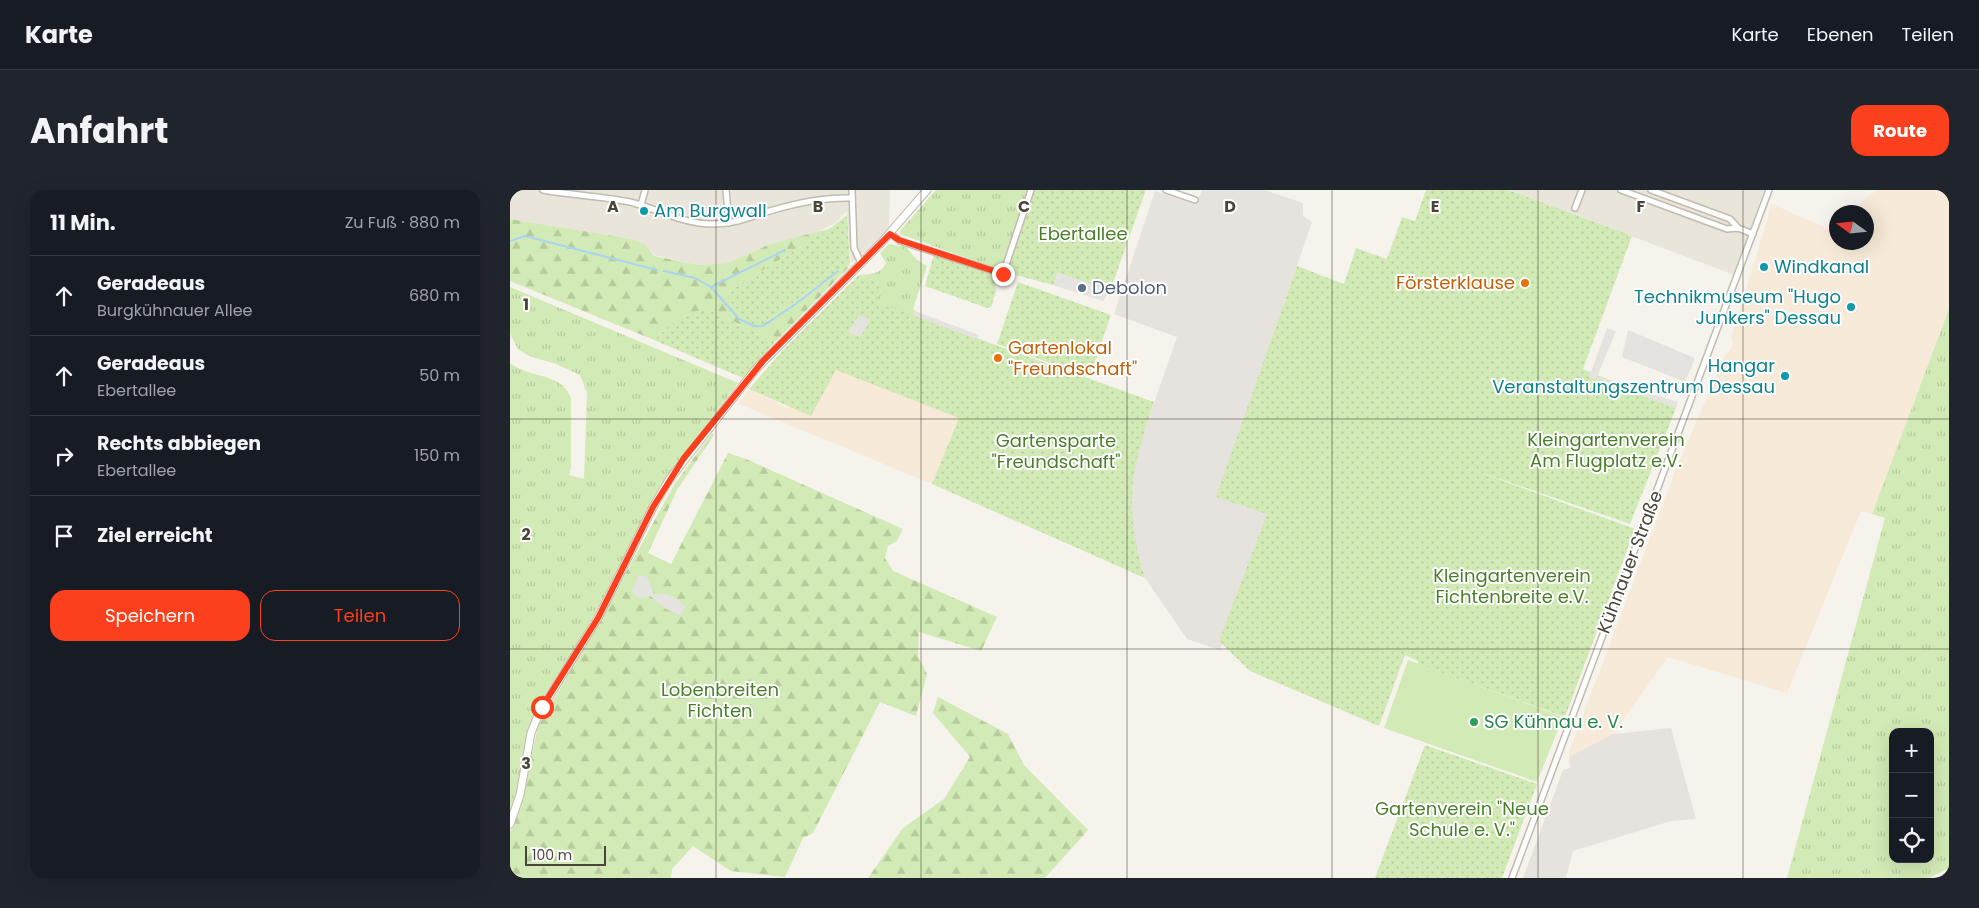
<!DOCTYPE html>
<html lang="de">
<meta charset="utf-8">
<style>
:root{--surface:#171b24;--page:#20242c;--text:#f1f3f6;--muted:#9ea1a6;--line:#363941;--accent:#fc3f1d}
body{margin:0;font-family:Poppins,sans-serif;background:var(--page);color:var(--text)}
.controls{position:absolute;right:15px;bottom:15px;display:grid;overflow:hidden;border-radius:10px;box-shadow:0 5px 20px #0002}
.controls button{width:45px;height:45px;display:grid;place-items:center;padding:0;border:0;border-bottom:1px solid var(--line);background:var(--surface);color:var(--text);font:25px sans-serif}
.compass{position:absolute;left:1319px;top:15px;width:45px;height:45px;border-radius:50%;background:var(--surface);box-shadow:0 5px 20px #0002;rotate:285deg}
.scale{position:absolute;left:15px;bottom:12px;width:81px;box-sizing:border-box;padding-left:5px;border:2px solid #4b4439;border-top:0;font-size:14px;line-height:18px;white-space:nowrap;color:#4b4439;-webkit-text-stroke:4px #fff;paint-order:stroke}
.stop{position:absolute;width:15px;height:15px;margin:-11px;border:4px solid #fc3f1d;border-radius:50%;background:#fff}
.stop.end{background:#fc3f1d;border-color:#fff;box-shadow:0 1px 5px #0008}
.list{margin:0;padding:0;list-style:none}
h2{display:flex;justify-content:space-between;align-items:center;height:65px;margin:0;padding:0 20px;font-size:21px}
h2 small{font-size:16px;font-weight:400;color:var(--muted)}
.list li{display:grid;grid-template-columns:32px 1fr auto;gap:15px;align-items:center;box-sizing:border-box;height:80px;padding:0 20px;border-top:1px solid var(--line)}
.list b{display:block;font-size:19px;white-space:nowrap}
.list p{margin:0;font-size:16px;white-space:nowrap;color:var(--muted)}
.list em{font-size:16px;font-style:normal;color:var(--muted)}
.actions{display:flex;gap:10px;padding:15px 20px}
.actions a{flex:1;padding:11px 0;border:1px solid var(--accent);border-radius:15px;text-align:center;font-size:18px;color:var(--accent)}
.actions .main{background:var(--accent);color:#fff}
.icon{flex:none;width:28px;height:28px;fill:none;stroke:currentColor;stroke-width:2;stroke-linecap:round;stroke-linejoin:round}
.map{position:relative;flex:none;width:1439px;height:688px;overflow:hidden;border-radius:15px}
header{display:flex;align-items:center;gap:30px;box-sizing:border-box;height:70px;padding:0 25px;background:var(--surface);border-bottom:1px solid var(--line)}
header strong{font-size:24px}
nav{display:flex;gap:28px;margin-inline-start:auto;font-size:18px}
.intro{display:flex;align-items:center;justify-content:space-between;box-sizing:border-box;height:120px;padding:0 30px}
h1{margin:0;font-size:35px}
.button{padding:12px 22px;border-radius:15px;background:var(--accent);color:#fff;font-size:18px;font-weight:700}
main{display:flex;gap:30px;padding:0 30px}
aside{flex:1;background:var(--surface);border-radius:15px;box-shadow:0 5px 20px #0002}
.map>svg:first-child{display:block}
.residential{fill:#eae5da}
.commercial{fill:#f7ead8}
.industrial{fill:#e6e2dd}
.grass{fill:url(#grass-tufts);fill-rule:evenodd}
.forest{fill:url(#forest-firs)}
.garden{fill:url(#garden-dots)}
.pitch{fill:#d2eab5}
.parking{fill:#e5e3e0}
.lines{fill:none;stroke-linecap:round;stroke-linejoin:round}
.stream{stroke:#a9d4f2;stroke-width:2}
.minor-casing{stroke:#c2bbae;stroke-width:8}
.tertiary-casing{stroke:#c2bbae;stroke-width:9}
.minor{stroke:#fff;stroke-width:5}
.tertiary{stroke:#fff;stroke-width:7}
.route{stroke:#fc3f1d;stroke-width:6}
.grid{fill:none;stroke:#4b4439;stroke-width:1;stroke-opacity:0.55}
.culture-dot{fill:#0f9aa8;stroke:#fff;stroke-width:2}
.food-dot{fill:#e8710a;stroke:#fff;stroke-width:2}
.service-dot{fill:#5c6f8a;stroke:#fff;stroke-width:2}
.leisure-dot{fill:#2e9e5b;stroke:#fff;stroke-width:2}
.labels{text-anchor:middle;stroke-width:4;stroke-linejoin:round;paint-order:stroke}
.culture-label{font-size:18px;fill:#0d838f;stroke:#fff;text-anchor:start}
.park-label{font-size:18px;fill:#4a7f2a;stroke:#fff}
.food-label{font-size:18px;fill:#c56008;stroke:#fff;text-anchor:end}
.service-label{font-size:18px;fill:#4e5e75;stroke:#fff;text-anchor:start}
.street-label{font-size:18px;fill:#4b4439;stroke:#fff}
.leisure-label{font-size:18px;fill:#27864d;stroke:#fff;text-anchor:start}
.grid-label{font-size:16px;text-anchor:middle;font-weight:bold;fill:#4b4439;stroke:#fff;stroke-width:4;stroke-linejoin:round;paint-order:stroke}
</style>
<header>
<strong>Karte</strong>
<nav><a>Karte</a><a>Ebenen</a><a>Teilen</a></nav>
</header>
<div class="intro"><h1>Anfahrt</h1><a class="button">Route</a></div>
<main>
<aside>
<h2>11 Min.<small>Zu Fuß · 880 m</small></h2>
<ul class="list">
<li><svg class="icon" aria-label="ahead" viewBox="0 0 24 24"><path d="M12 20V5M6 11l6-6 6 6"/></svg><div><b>Geradeaus</b><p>Burgkühnauer Allee</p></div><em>680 m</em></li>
<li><svg class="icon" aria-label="ahead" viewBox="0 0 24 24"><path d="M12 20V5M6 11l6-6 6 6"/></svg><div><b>Geradeaus</b><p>Ebertallee</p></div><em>50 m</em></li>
<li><svg class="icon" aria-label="right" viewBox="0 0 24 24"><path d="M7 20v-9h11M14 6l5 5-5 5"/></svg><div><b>Rechts abbiegen</b><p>Ebertallee</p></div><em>150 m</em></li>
<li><svg class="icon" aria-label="arrive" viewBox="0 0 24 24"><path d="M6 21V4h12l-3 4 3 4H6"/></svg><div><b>Ziel erreicht</b></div></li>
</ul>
<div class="actions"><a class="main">Speichern</a><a>Teilen</a></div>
</aside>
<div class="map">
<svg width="1439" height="688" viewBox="0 0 1439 688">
<defs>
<pattern id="grass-tufts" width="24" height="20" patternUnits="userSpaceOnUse" patternTransform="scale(1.25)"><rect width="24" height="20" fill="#d2eab5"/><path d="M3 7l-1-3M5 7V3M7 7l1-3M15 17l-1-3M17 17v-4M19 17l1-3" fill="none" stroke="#b6ca9c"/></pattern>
<pattern id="forest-firs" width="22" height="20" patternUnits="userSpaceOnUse" patternTransform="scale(1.25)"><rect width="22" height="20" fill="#d2eab5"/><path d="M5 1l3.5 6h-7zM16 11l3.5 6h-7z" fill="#b6ca9c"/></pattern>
<pattern id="garden-dots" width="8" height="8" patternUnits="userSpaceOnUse" patternTransform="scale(1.25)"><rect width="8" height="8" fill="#d2eab5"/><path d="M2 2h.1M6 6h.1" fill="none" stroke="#b6ca9c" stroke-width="1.8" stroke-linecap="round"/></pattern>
</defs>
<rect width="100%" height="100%" fill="#f6f3ec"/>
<!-- residential -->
<g class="residential">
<polygon points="0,0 380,0 379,37 364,55 341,73 337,21 325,33 302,45 260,54 218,73 189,75 144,65 135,54 122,49 0,29"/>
<polygon points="1000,0 1254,0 1224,85"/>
</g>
<!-- commercial -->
<g class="commercial">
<polygon points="1370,0 1439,0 1439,119 1362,324 1351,321 1277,503 1158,467 1103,544 1059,567 1059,562 1166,279 1215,165 1221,159 1223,152 1221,148 1262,14 1323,41 1326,38 1326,52 1356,52 1356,22 1342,22 1360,4"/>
<polygon points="325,179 450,228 422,294 229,214 239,199 278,218"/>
</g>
<!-- industrial -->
<g class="industrial">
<polygon points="692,0 754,0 793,13 793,26 802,32 710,299 761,317 710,460 677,449 635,388 625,355 620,317 628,259 667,147 604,124 645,1 686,15"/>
<polygon points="1161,538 1186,629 1161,631 1063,661 1056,688 1013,688 1053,580 1060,578 1059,567 1103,544"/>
</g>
<!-- grass -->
<g class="grass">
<polygon points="426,0 519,0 493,76 482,77 390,44 390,41"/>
<path d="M379 54 396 57 407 70 417 76 403 119 405 121 404 126 367 112 373 94 349 85C360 84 370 85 376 73L370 63Z"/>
<path d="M0 97 228 193 150 296 79 435 27 517 17 547 7 602 0 625V173C20 189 52 182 61 208V278L59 285 74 289 77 203 70 185 46 174 19 166 8 159 0 144Z"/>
<path d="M1439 119V678L1419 688H1277L1375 328 1362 324ZM1383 542H1420V669H1383Z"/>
</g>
<!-- forest -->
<g class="forest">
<polygon points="0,29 122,49 135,54 144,66 189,75 218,73 260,54 319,39 216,103 247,138 340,73 338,78 265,152 196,118 167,129 144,150 0,91"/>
<polygon points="202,243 204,245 167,300 138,363 161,374 218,263 236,269 393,339 387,351 378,356 375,368 383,381 487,427 471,461 409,442 408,466 417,484 406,526 370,512 303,643 293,648 275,687 221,681 183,656 162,679 161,688 0,688 0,642 11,615 28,536 76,455 164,295"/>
<polygon points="428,507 498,544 514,575 578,640 535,688 358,688 393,638 434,609 460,567 423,523"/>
</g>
<!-- garden -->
<g class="garden">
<polygon points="523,0 636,0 600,101 548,83 543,95 499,83 497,78"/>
<polygon points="916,0 999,0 1122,46 1073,179 1166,218 1120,334 958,278 1125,339 1055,527 908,474 908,471 895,465 869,536 740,481 709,451 757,324 706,307 787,76 834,94 846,58 877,69 892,27 905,31"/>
<polygon points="337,25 340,73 247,138 232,130 216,103 319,39"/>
<polygon points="424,64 485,85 486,102 481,117 477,118 415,96"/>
<path d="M349 85 373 94 367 112 644 212C621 280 613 319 635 388L422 294 449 228 326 180 301 226 239 199 276 157Z"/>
<polygon points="508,92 601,125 580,187 487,154"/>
<polygon points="196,118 265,152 233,188 144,150 167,129"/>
<polygon points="915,555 1027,594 992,688 865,688"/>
</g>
<!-- pitch -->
<polygon class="pitch" points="898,470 1053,527 1027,592 874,538"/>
<!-- parking -->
<g class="parking">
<polygon points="547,83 576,92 600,101 593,111 543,95"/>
<polygon points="405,121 469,145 467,149 404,126"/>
<polygon points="349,125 361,129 350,147 338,142"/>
<polygon points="1097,138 1106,141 1087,187 1168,212 1166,218 1079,187"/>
<polygon points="1118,140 1185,168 1175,192 1112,167"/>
<polygon points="129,385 137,387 144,404 156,404 170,411 175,416 172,426 156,419 140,406 130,408 124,405 122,400"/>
</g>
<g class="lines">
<!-- stream -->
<g class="stream">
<polyline points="0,51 15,46 147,80"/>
<polyline points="154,81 185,88 201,97 275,60"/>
<polyline points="201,97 229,129 244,136 253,136 287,113 328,81"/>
</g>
<!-- minor casing -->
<g class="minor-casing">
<g id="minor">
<path d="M33 0C61 5 91 6 120 12 148 19 175 35 204 34 226 34 243 26 263 20 290 12 314 7 342 8"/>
<polyline points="216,0 219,33"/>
<polyline points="342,0 344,58 351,73"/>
<polyline points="656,0 685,10"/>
<polyline points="1111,0 1217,39 1228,38 1243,44"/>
<polyline points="1141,0 1220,29 1228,38"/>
<polyline points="131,15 135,0"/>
<polyline points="1065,18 1072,0"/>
<polyline points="380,43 390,51 493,84 521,0"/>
<polyline points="1002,688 1259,0"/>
</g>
</g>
<!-- tertiary casing -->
<g class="tertiary-casing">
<polyline id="tertiary" points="0,634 10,605 21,543 29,523 88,428 143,317 159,290 245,180 371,53 417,0"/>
</g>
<!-- minor -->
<use href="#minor" class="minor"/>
<!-- tertiary -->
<use href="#tertiary" class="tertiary"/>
</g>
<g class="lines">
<!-- route -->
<polyline class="route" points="32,517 88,428 143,317 174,268 253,171 380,44 389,50 493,84"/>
</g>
<!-- grid -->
<path class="grid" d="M206 0V688M411 0V688M617 0V688M822 0V688M1028 0V688M1233 0V688M0 229H1439M0 459H1439"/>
<!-- markers -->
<g class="culture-dot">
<circle cx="134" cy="21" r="5"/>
<circle cx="1254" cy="77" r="5"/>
<circle cx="1341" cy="117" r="5"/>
<circle cx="1275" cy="186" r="5"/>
</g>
<g class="food-dot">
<circle cx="1015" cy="93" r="5"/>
<circle cx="488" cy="168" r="5"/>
</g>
<circle class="service-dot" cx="572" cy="98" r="5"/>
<circle class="leisure-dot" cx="964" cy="532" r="5"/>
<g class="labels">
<!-- culture labels -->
<g class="culture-label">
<text x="144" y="27">Am Burgwall</text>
<text x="1264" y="83">Windkanal</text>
<text x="1331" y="113" text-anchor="end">Technikmuseum "Hugo<tspan x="1331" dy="21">Junkers" Dessau</tspan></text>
<text x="1265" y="182" text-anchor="end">Hangar<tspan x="1265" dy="21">Veranstaltungszentrum Dessau</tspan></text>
</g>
<!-- park labels -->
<g class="park-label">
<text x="573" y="50">Ebertallee</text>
<text x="1096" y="256">Kleingartenverein<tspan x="1096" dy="21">Am Flugplatz e.V.</tspan></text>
<text x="546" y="257">Gartensparte<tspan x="546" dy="21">"Freundschaft"</tspan></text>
<text x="1002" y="392">Kleingartenverein<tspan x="1002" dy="21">Fichtenbreite e.V.</tspan></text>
<text x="210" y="506">Lobenbreiten<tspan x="210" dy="21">Fichten</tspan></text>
<text x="952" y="625">Gartenverein "Neue<tspan x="952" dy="21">Schule e. V."</tspan></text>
</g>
<!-- food labels -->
<g class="food-label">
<text x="1005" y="99">Försterklause</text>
<text x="498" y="164" text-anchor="start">Gartenlokal<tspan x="498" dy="21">"Freundschaft"</tspan></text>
</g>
<!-- service labels -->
<g class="service-label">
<text x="582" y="104">Debolon</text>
</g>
<!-- street labels -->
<g class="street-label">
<text transform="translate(1120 372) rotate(-69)" y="6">Kühnauer Straße</text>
</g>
<!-- leisure labels -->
<g class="leisure-label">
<text x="974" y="538">SG Kühnau e. V.</text>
</g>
</g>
<g class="grid-label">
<text x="103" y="22">A</text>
<text x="308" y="22">B</text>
<text x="514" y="22">C</text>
<text x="720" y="22">D</text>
<text x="925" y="22">E</text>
<text x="1131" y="22">F</text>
<text x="16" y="120">1</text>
<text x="16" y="350">2</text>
<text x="16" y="579">3</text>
</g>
</svg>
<div class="controls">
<button>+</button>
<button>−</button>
<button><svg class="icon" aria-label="locate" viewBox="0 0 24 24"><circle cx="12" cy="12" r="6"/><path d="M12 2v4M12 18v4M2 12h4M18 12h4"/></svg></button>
</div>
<svg class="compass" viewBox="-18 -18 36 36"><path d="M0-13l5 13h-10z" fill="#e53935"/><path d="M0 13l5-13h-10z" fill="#9ea1a6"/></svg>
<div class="scale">100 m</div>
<div class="stop" style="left:32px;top:517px"></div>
<div class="stop end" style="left:493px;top:84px"></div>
</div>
</main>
